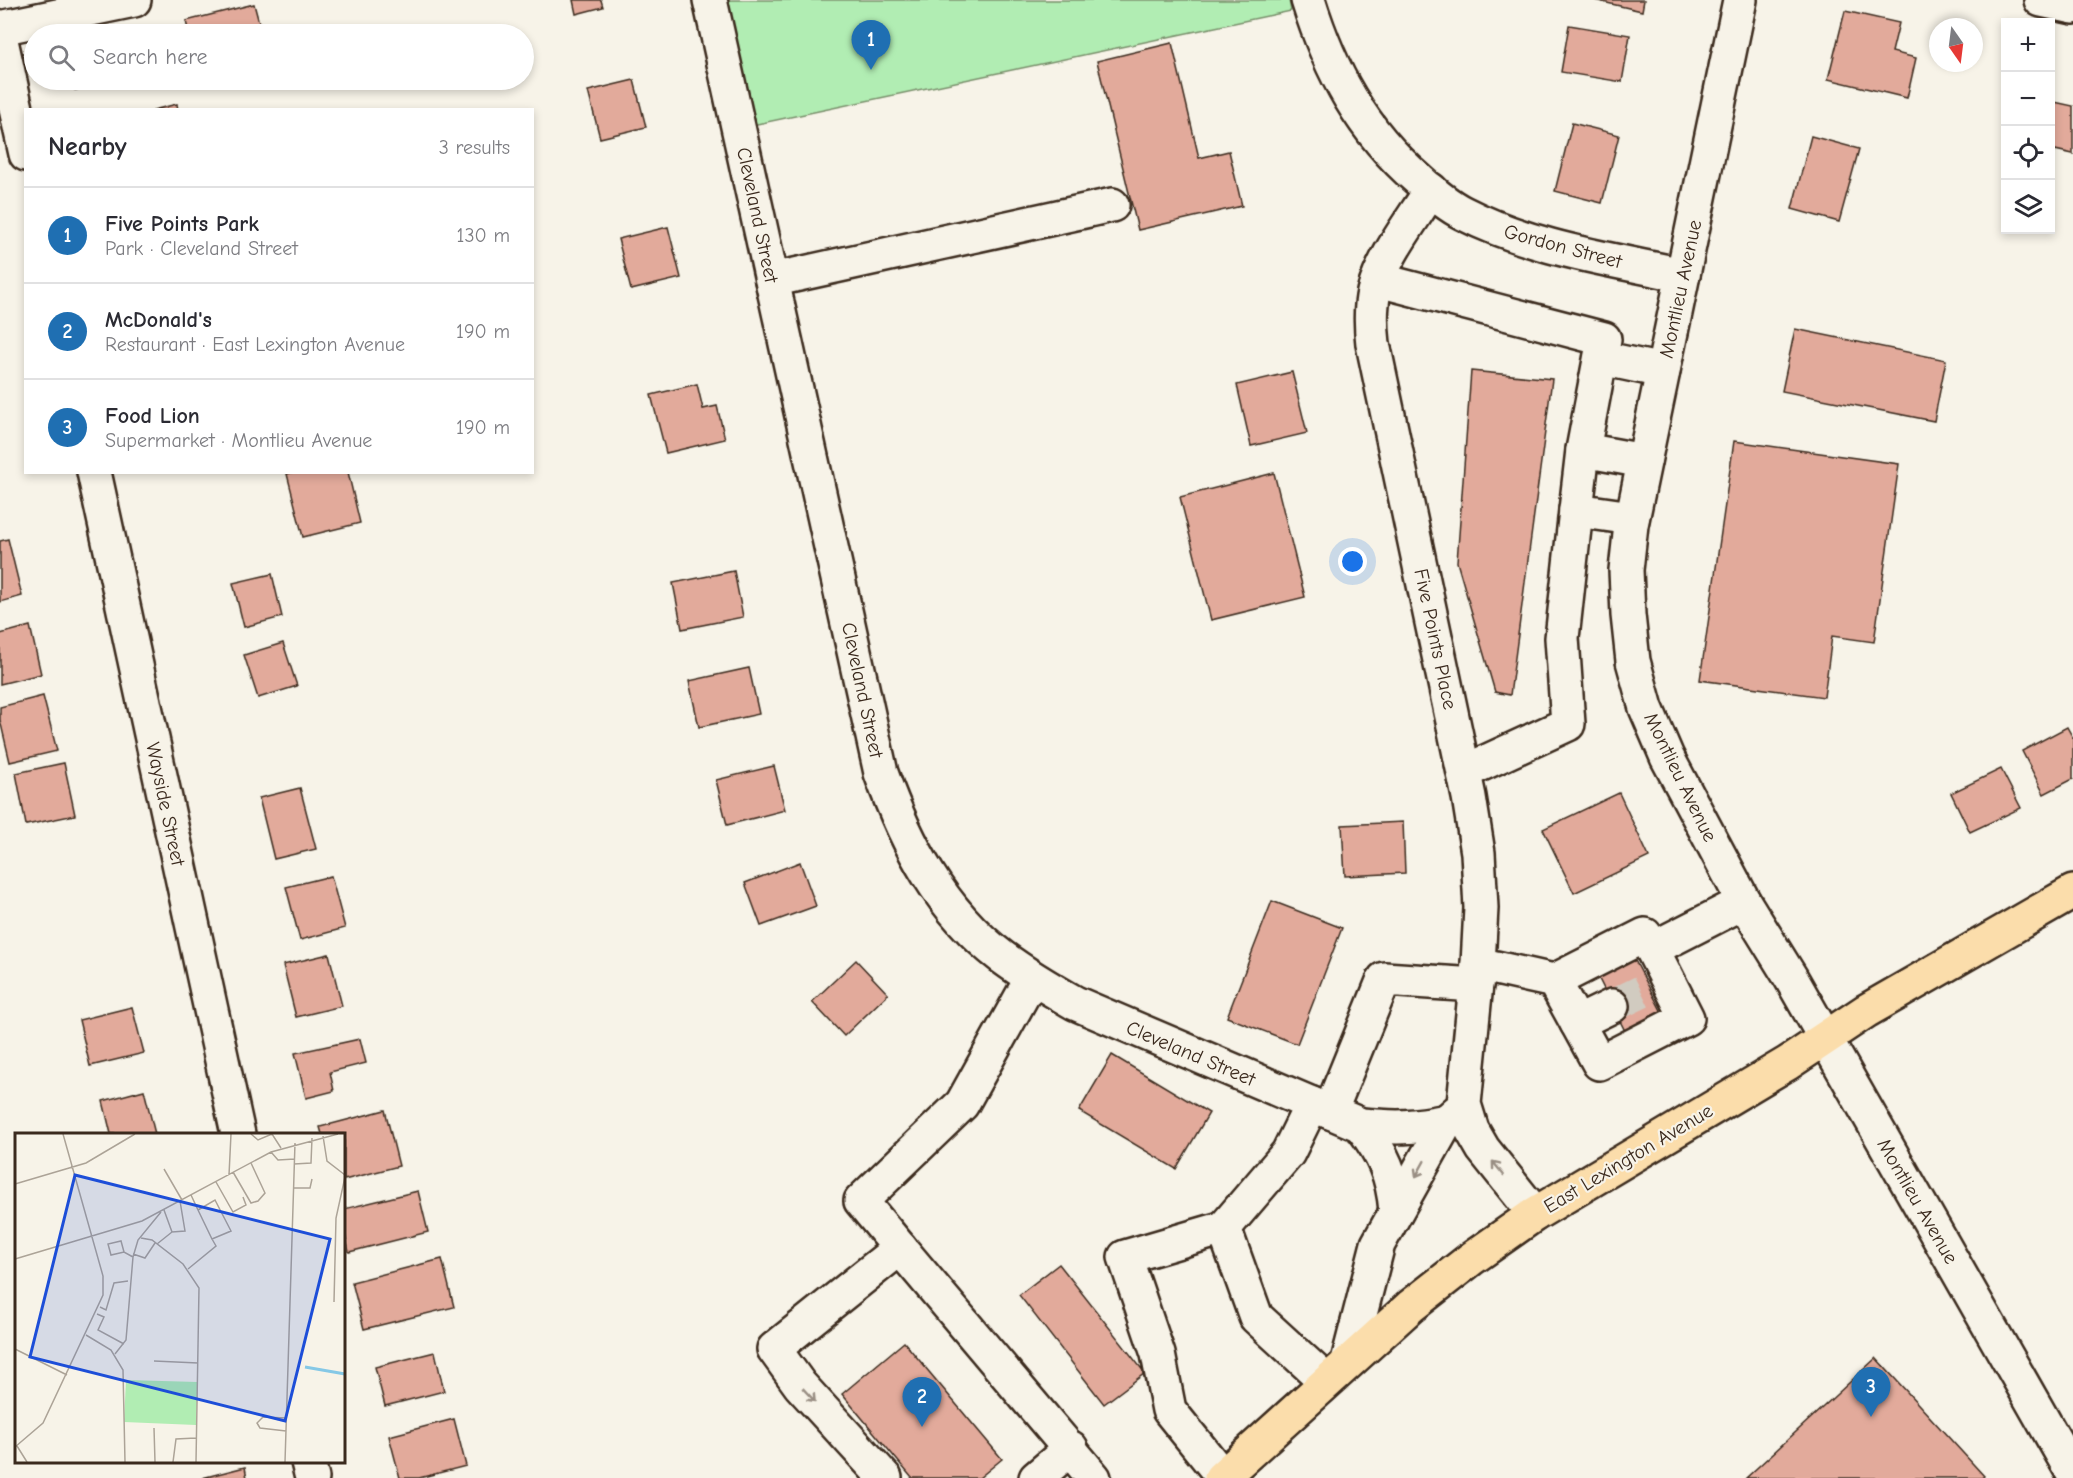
<!DOCTYPE html>
<meta charset="utf-8">
<style>
:root{--surface:#fff;--page:#f7f7f7;--text:#2b2b33;--muted:#7c7c81;--line:#e1e1e2;--accent:#1f6fb2}
body{margin:0;font-family:"Comic Neue",sans-serif;background:var(--page);color:var(--text)}
.controls{position:absolute;right:18px;top:18px;display:grid;overflow:hidden;border-radius:0px;box-shadow:0 3px 9px #0003}
.controls button{width:54px;height:54px;display:grid;place-items:center;padding:0;border:0;border-bottom:2px solid var(--line);background:var(--surface);color:var(--text);font:30px sans-serif}
.compass{position:absolute;left:1929px;top:18px;width:54px;height:54px;border-radius:50%;background:var(--surface);box-shadow:0 3px 9px #0003;rotate:166deg}
.you{position:absolute;left:1353px;top:562px;width:21px;height:21px;margin:-15px;border:4px solid #fff;border-radius:50%;background:#1a73e8;box-shadow:0 0 0 9px #1a73e833}
.badge{display:grid;place-items:center;width:39px;height:39px;border-radius:50%;background:var(--accent);color:#fff;font-size:20px;font-weight:700}
.pin{position:absolute;translate:-50% -50px;filter:drop-shadow(0 2px 3px #0008)}
.pin::after{content:'';position:absolute;top:32px;width:21px;height:18px;background:inherit;clip-path:polygon(0 0,100% 0,50% 100%)}
.list{margin:0;padding:0;list-style:none}
h2{display:flex;justify-content:space-between;align-items:center;height:78px;margin:0;padding:0 24px;font-size:26px}
h2 small{font-size:20px;font-weight:400;color:var(--muted)}
.list li{display:grid;grid-template-columns:39px 1fr auto;gap:18px;align-items:center;box-sizing:border-box;height:96px;padding:0 24px;border-top:2px solid var(--line)}
.list b{display:block;font-size:22px;white-space:nowrap}
.list p{margin:0;font-size:20px;white-space:nowrap;color:var(--muted)}
.list em{font-size:20px;font-style:normal;color:var(--muted)}
.icon{flex:none;width:33px;height:33px;fill:none;stroke:currentColor;stroke-width:2;stroke-linecap:round;stroke-linejoin:round}
.map{position:relative;flex:none;width:2073px;height:1478px;overflow:hidden}
.search{position:absolute;background:var(--surface);box-shadow:0 3px 9px #0003;left:24px;top:24px;width:510px;height:66px;display:flex;align-items:center;gap:15px;box-sizing:border-box;padding:0 21px;border-radius:33px;color:var(--muted);font-size:22px}
.panel{position:absolute;background:var(--surface);box-shadow:0 3px 9px #0003;left:24px;top:108px;width:510px;height:366px;border-radius:0px}
.map>svg:first-child{display:block}
.green{fill:#b1edb3;stroke:#768c68;stroke-width:1.5}
.building{fill:#e2aa9b;stroke:#3b2a1e;stroke-width:1.5}
.lines{fill:none;stroke-linecap:round;stroke-linejoin:round}
.minor-tunnel{stroke:#d1cbc0;stroke-width:33;stroke-dasharray:33 16;stroke-linecap:butt}
.minor-casing{stroke:#3b2a1e;stroke-width:38}
.major-casing{stroke:#3b2a1e;stroke-width:38}
.minor{stroke:#f7f3e8;stroke-width:33}
.major{stroke:#fbddab;stroke-width:33}
.oneway{stroke:#998e83}
.labels{text-anchor:middle;stroke-width:4.5;stroke-linejoin:round;paint-order:stroke}
.street-label{font-size:20px;fill:#3b2a1e;stroke:#f7f3e8}
.inset-river{fill:none;stroke:#85c8e6;stroke-width:3}
.inset-road{fill:none;stroke:#aca397;stroke-width:1.5}
.view{fill:#1d4ed8;fill-opacity:0.15;stroke:#1d4ed8;stroke-width:3}
.inset-edge{fill:none;stroke:#3b2a1e;stroke-width:3}
</style>
<div class="map">
<svg width="2073" height="1478" viewBox="0 0 2073 1478">
<rect width="100%" height="100%" fill="#f7f3e8"/>
<filter id="ink" filterUnits="userSpaceOnUse"><feTurbulence type="fractalNoise" baseFrequency=".0167" numOctaves="2"/><feDisplacementMap in="SourceGraphic" scale="12" xChannelSelector="R" yChannelSelector="G"/><feConvolveMatrix kernelMatrix="1 2 1 2 8 2 1 2 1" color-interpolation-filters="sRGB"/></filter>
<g filter="url(#ink)">
<!-- green -->
<polygon class="green" points="713,0 1289,0 1291,11 738,128"/>
<!-- building -->
<g class="building">
<polygon points="573,0 601,0 603,7 576,14"/>
<polygon points="1594,0 1644,0 1642,11"/>
<polygon points="254,4 262,34 189,34 186,21"/>
<polygon points="1845,11 1899,23 1892,52 1916,58 1907,98 1828,79"/>
<polygon points="1569,25 1630,35 1622,82 1561,72"/>
<polygon points="1172,43 1199,158 1229,151 1242,206 1138,230 1097,61"/>
<polygon points="72,80 118,80 75,90"/>
<polygon points="634,80 646,127 600,138 588,91"/>
<polygon points="2050,101 2073,106 2073,154 2055,150 2051,164"/>
<polygon points="177,104 178,110 153,110"/>
<polygon points="1572,123 1619,135 1602,203 1555,191"/>
<polygon points="1811,136 1859,149 1839,222 1792,209"/>
<polygon points="668,227 681,278 631,290 618,239"/>
<polygon points="1795,329 1946,360 1934,421 1782,391"/>
<polygon points="1471,371 1552,379 1510,695 1495,692 1457,562"/>
<polygon points="1292,372 1307,433 1251,446 1237,385"/>
<polygon points="697,384 703,409 717,406 725,439 666,453 651,395"/>
<polygon points="1734,441 1899,464 1874,642 1832,636 1824,697 1700,680"/>
<polygon points="293,472 348,472 360,523 303,537 287,474"/>
<polygon points="1274,473 1305,597 1211,620 1180,497"/>
<polygon points="8,539 22,596 0,602 0,541"/>
<polygon points="734,571 743,617 682,629 673,583"/>
<polygon points="272,574 282,617 244,627 233,583"/>
<polygon points="30,626 41,674 0,684 0,634"/>
<polygon points="283,643 297,686 258,698 244,655"/>
<polygon points="749,668 759,714 699,727 689,681"/>
<polygon points="43,696 57,751 10,762 0,720 0,707"/>
<polygon points="2067,727 2073,738 2073,779 2044,794 2022,751"/>
<polygon points="64,763 75,815 26,825 16,773"/>
<polygon points="774,766 785,810 727,825 716,780"/>
<polygon points="2001,769 2021,808 1970,832 1951,793"/>
<polygon points="300,788 316,849 274,859 259,798"/>
<polygon points="1619,793 1649,857 1574,893 1543,829"/>
<polygon points="1403,822 1405,873 1345,876 1342,825"/>
<polygon points="800,862 816,906 761,926 745,883"/>
<polygon points="331,876 345,928 300,940 286,887"/>
<polygon points="1272,901 1342,928 1297,1044 1227,1017"/>
<polygon points="1630,951 1665,1018 1628,1037 1594,969"/>
<polygon points="329,954 342,1006 296,1017 283,965"/>
<polygon points="856,960 888,994 844,1036 812,1002"/>
<polygon points="132,1007 144,1053 90,1066 79,1020"/>
<polygon points="360,1039 366,1063 330,1072 334,1091 306,1098 295,1053"/>
<polygon points="1112,1055 1209,1113 1176,1169 1079,1111"/>
<polygon points="144,1090 155,1134 111,1134 103,1101"/>
<polygon points="385,1110 399,1166 344,1180 344,1134 322,1134 320,1127"/>
<polygon points="418,1191 428,1232 349,1252 344,1230 344,1209"/>
<polygon points="442,1259 454,1307 364,1329 352,1282"/>
<polygon points="1059,1264 1145,1373 1104,1404 1019,1295"/>
<polygon points="904,1342 1002,1459 979,1478 912,1478 842,1394"/>
<polygon points="435,1352 444,1391 385,1406 375,1367"/>
<polygon points="1876,1358 1984,1476 1982,1478 1746,1478"/>
<polygon points="454,1419 466,1466 419,1478 400,1478 389,1436"/>
<polygon points="245,1467 247,1478 202,1478"/>
</g>
<g class="lines">
<!-- minor-tunnel -->
<polyline class="minor-tunnel" points="1612,1006 1649,988"/>
<!-- minor casing -->
<g class="minor-casing">
<g id="minor">
<path d="M710 0 881 773C906 843 941 911 1002 957 1025 974 1050 989 1075 1003L1361 1125C1396 1128 1413 1128 1447 1121"/>
<path d="M1308 0C1330 71 1362 131 1419 180 1432 192 1447 205 1463 213 1531 248 1609 259 1683 275"/>
<polyline points="1740,0 1631,525 1626,570 1628,615 1633,661 1646,708 1667,757 1744,902 1791,978 2073,1473"/>
<polyline points="2041,0 2073,7"/>
<polyline points="0,28 134,0"/>
<polyline points="0,36 26,154"/>
<path d="M1431 190C1412 221 1383 257 1374 292 1370 309 1371 327 1373 344L1469 797 1478 853 1481 908 1478 964 1464 1104 1472 1130 1483 1149 1535 1214"/>
<polyline points="772,280 1112,205"/>
<polyline points="1379,280 1604,339 1583,450 1644,461"/>
<polyline points="1601,358 1663,371"/>
<polyline points="94,472 238,1134"/>
<polyline points="1576,510 1583,450"/>
<polyline points="1464,772 1568,724 1562,638 1576,510 1632,518"/>
<polyline points="1652,949 1744,902"/>
<polyline points="1478,964 1554,981 1645,935 1687,1018 1599,1063 1554,981"/>
<polyline points="1577,1023 1612,1006"/>
<polyline points="1330,1112 1384,979 1476,985"/>
<path d="M1361 1125C1383 1154 1393 1175 1396 1211"/>
<polyline points="1224,1228 1288,1153 1312,1104"/>
<polyline points="900,1248 861,1201 962,1104 1032,978"/>
<polyline points="1348,1361 1378,1244 1447,1121 1457,1112"/>
<polyline points="308,1462 312,1478"/>
<polyline points="1223,1477 1169,1410 1158,1354 1125,1257 1224,1228 1256,1317 1326,1381"/>
<polyline points="885,1478 800,1385 774,1349 900,1248 1094,1478"/>
<polyline points="1036,1478 1071,1448"/>
</g>
</g>
<!-- major casing -->
<g class="major-casing">
<polyline id="major" points="1221,1478 1411,1306 1471,1259 1535,1214 1788,1063 1866,1011 2073,892"/>
</g>
<!-- minor -->
<use href="#minor" class="minor"/>
<!-- major -->
<use href="#major" class="major"/>
</g>
<!-- one-way arrows -->
<defs><path id="oneway-shaft" d="M-6 0H5M1.5-3L5.5 0L1.5 3" fill="none" stroke-width="1.6" stroke-linecap="round" stroke-linejoin="round" transform="scale(1.5)"/></defs>
<g class="oneway">
<use href="#oneway-shaft" transform="translate(1498 1168) rotate(-129)"/>
<use href="#oneway-shaft" transform="translate(1420 1169) rotate(119)"/>
<use href="#oneway-shaft" transform="translate(809 1395) rotate(47)"/>
</g>
</g>
<g class="labels">
<!-- street labels -->
<g class="street-label">
<text transform="translate(758 215) rotate(78)" y="7">Cleveland Street</text>
<text transform="translate(1563 246) rotate(15)" y="7">Gordon Street</text>
<text transform="translate(1680 289) rotate(-78)" y="7">Montlieu Avenue</text>
<text transform="translate(1436 639) rotate(78)" y="7">Five Points Place</text>
<text transform="translate(863 690) rotate(78)" y="7">Cleveland Street</text>
<text transform="translate(1681 777) rotate(64)" y="7">Montlieu Avenue</text>
<text transform="translate(166 804) rotate(78)" y="7">Wayside Street</text>
<text transform="translate(1191 1053) rotate(23)" y="7">Cleveland Street</text>
<text transform="translate(1628 1158) rotate(-31)" y="7">East Lexington Avenue</text>
<text transform="translate(1918 1201) rotate(60)" y="7">Montlieu Avenue</text>
</g>
</g>
<!-- overview -->
<g transform="translate(15 1133)">
<rect width="330" height="330" fill="#f7f3e8"/>
<path d="M111 247 183 249 181 292 109 289Z" fill="#b1edb3"/>
<path class="inset-river" d="M290 234 330 241"/>
<path class="inset-road" d="M236 1 243 7 257 1 266 15M308 3 312 28 330 42M256 19 263 27 280 26M279 31 296 30 297 5M149 36 167 67M218 39 236 70 243 68 250 60 236 30M214 42 216 1M201 49 218 79 231 72 228 64M0 51 71 30 120 1M278 55H295L297 46M176 62 183 77 197 106 216 98 200 67 183 77M149 77 157 99 170 98 165 68M126 105 137 107 168 131 184 155 181 329M142 111 157 99M109 119 106 108 93 111 96 122 109 119 118 124M118 121 130 125 140 110M0 126 127 88 256 19 323 1M173 136 201 113 197 106M319 169 321 85 330 44M85 174 91 177 99 150 113 148M82 181 89 184 83 197 109 211M71 202 96 217 108 237 110 329M0 216 52 242M100 221 111 207 118 124 123 107 146 79M139 228 183 230M139 295 140 329M271 298 245 295 242 290 248 284 271 285M2 313 12 329M0 314 28 290 88 162V143L48 1M158 329 161 306 181 305M270 329 280 10"/>
<path class="view" d="M60 42 315 106 270 288 15 224Z"/>
<rect width="330" height="330" class="inset-edge"/>
</g>
</svg>
<div class="controls">
<button>+</button>
<button>−</button>
<button><svg class="icon" aria-label="locate" viewBox="0 0 24 24"><circle cx="12" cy="12" r="6"/><path d="M12 2v4M12 18v4M2 12h4M18 12h4"/></svg></button>
<button><svg class="icon" aria-label="layers" viewBox="0 0 24 24"><path d="M12 4l9 5-9 5-9-5zM3 14l9 5 9-5"/></svg></button>
</div>
<svg class="compass" viewBox="-18 -18 36 36"><path d="M0-13l5 13h-10z" fill="#e53935"/><path d="M0 13l5-13h-10z" fill="#7c7c81"/></svg>
<div class="you"></div>
<div class="pin badge" style="left:871px;top:70px">1</div>
<div class="pin badge" style="left:922px;top:1427px">2</div>
<div class="pin badge" style="left:1871px;top:1417px">3</div>
<div class="search"><svg class="icon" aria-label="search" viewBox="0 0 24 24"><circle cx="10" cy="10" r="6"/><path d="M15 15l6 6"/></svg>Search here</div>
<section class="panel">
<h2>Nearby<small>3 results</small></h2>
<ul class="list">
<li><span class="badge">1</span><div><b>Five Points Park</b><p>Park · Cleveland Street</p></div><em>130 m</em></li>
<li><span class="badge">2</span><div><b>McDonald's</b><p>Restaurant · East Lexington Avenue</p></div><em>190 m</em></li>
<li><span class="badge">3</span><div><b>Food Lion</b><p>Supermarket · Montlieu Avenue</p></div><em>190 m</em></li>
</ul>
</section>
</div>
